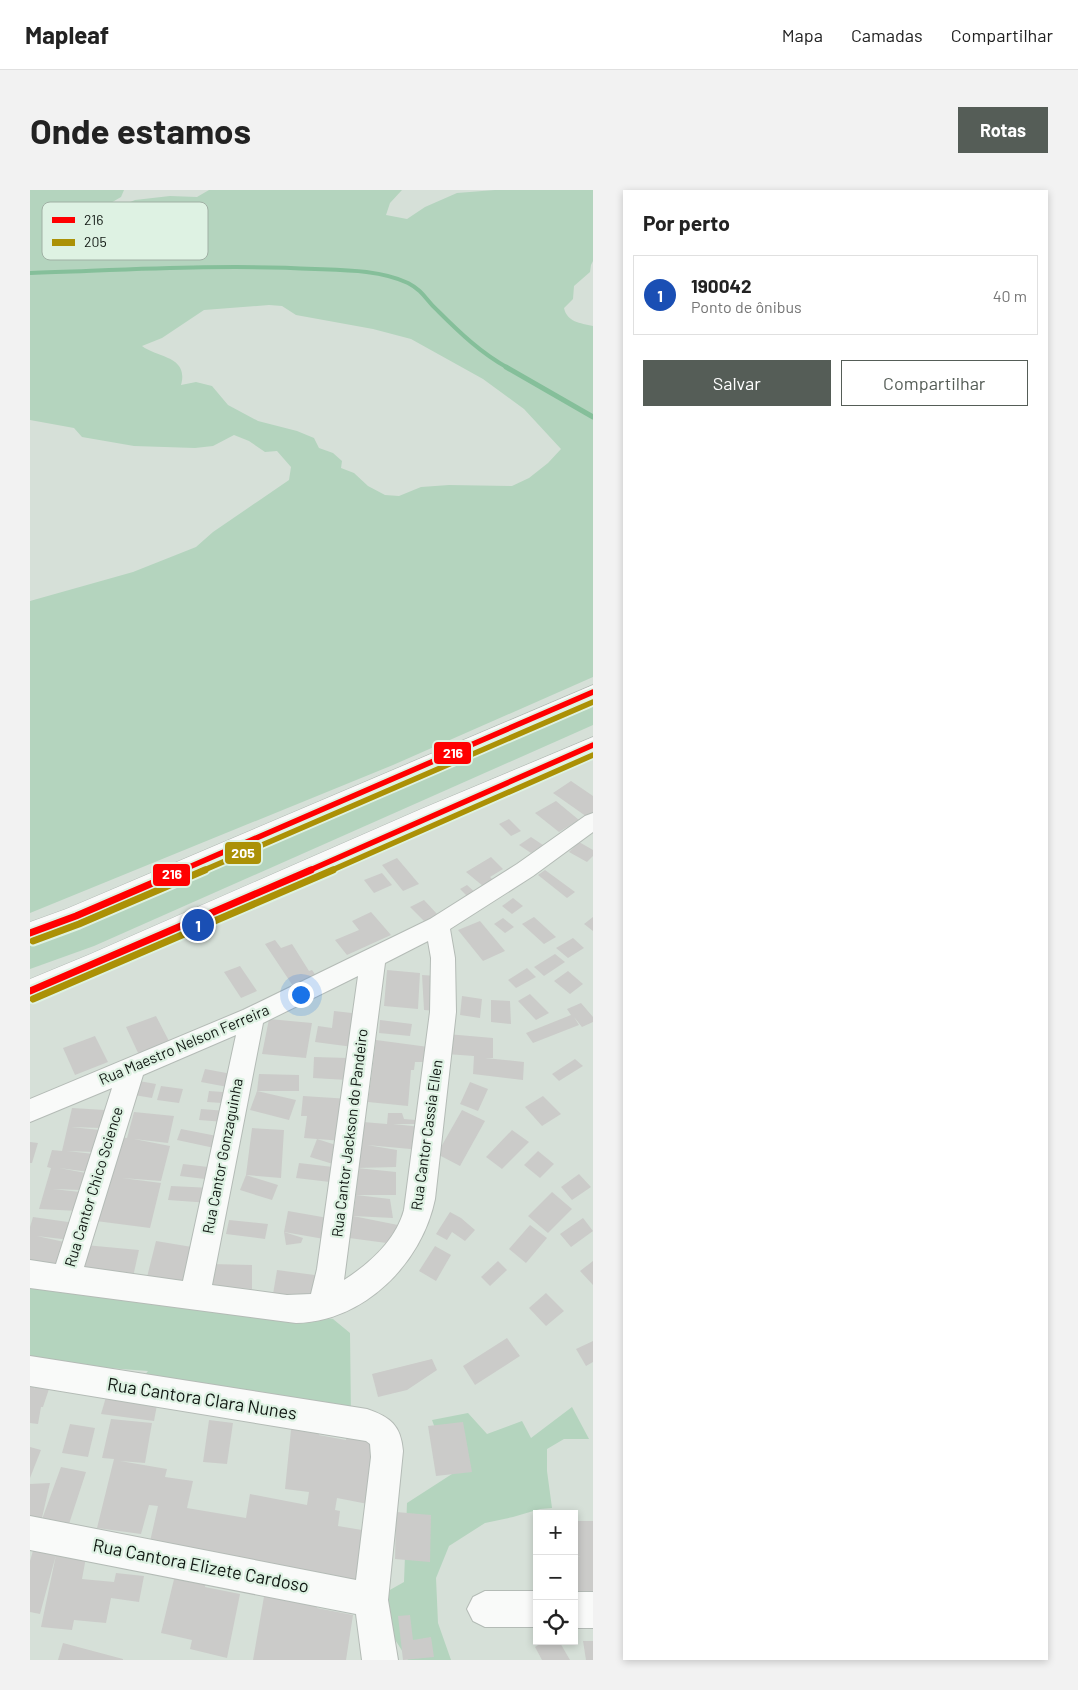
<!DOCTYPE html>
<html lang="pt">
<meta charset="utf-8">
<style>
:root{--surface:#fff;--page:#f2f2f2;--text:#222;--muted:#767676;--line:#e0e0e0;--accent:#555d57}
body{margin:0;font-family:Barlow,sans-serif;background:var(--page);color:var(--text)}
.controls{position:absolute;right:15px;bottom:15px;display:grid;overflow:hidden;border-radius:0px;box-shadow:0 2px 8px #0003}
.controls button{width:45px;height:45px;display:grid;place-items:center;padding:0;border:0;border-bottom:1px solid var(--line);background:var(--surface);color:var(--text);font:25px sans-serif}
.you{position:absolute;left:270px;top:804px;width:18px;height:18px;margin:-12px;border:4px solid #fff;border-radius:50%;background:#1a73e8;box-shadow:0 0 0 8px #1a73e833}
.badge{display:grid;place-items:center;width:32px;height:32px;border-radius:50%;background:var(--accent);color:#fff;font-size:16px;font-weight:700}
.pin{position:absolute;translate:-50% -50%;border:2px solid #fff;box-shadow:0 1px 5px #0006}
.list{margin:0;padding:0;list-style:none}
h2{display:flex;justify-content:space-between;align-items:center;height:65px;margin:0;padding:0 20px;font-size:21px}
h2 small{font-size:16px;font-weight:400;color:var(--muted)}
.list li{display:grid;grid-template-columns:32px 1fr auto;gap:15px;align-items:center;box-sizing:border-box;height:80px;margin:0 10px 10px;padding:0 10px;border:1px solid var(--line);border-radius:0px}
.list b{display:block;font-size:19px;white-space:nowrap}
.list p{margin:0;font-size:16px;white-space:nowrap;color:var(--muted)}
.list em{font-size:16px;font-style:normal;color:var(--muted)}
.actions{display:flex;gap:10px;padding:15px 20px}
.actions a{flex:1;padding:11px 0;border:1px solid var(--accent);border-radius:0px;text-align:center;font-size:18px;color:var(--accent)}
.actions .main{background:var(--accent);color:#fff}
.icon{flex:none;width:28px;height:28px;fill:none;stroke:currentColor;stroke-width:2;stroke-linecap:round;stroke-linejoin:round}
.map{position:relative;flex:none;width:563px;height:1470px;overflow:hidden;border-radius:0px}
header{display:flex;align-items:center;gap:30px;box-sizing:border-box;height:70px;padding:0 25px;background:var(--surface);border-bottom:1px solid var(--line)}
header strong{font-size:24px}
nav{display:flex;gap:28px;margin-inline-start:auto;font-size:18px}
.intro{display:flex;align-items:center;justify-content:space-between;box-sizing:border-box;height:120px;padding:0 30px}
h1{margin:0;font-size:35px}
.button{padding:12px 22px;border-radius:0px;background:var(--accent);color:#fff;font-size:18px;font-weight:700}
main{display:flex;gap:30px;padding:0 30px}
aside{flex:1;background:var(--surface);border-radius:0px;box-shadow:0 2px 8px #0003}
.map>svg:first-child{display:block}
.green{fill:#b4d4be;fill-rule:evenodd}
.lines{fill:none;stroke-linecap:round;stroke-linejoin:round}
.stream-far1{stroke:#85bf9a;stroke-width:4}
.stream{stroke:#85bf9a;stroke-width:5}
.building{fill:#cbcbc9}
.minor-casing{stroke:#b4bbb6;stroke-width:2}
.highway-casing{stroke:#b4bbb6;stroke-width:1}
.minor{fill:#f9faf9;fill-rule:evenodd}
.highway{fill:#f9faf9;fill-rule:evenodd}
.bus-1-far1-casing{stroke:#def2e3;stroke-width:9}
.bus-1-casing{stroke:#def2e3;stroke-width:11}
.bus-2-far1-casing{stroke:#def2e3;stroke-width:9}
.bus-2-casing{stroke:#def2e3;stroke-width:11}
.bus-1-far1{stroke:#f00;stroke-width:5.5}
.bus-1{stroke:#f00;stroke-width:7}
.bus-2-far1{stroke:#ab9106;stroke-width:5.5}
.bus-2{stroke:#ab9106;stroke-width:7}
.labels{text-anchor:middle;stroke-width:4.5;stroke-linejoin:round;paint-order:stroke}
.street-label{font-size:15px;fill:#0f1611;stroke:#def2e3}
.near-street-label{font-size:18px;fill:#0f1611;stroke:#def2e3}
.key{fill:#def2e3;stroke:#a0b0a4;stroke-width:1}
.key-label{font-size:14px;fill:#0f1611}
.line-badge{stroke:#def2e3;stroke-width:2}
.badge-label{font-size:14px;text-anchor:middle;font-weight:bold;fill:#fff}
</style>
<header>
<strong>Mapleaf</strong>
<nav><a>Mapa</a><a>Camadas</a><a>Compartilhar</a></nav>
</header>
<div class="intro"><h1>Onde estamos</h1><a class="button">Rotas</a></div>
<main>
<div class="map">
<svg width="563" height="1470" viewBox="0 0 563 1470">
<rect width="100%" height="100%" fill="#d6e0d8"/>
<!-- green -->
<g class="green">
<path d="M0 0H94L91 7 79 14 93 15 105 10 140 6 167 7 179 0H372L360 13 356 25 377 29 395 17 427 3 465 0H563V71L561 75 560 82 544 96 543 109 534 118C537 132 550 133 563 136V487L363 575 0 723V411L103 382 166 357 183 342 259 290 261 277 247 261 235 262 219 251 204 245 183 256 165 258 104 256 52 247 44 238 0 230ZM239 115 252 116 266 125 343 139 381 149 453 189 494 219 531 259 518 273 499 288 482 296 419 295 391 297 369 306 355 305 338 296 324 283 311 278 312 271 303 263 289 258 284 248 267 241 228 231 198 215 182 196 166 192 151 195C159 166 128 168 112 156L132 148 174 120Z"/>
<polygon points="563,512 563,535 64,756 0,779 0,748"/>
<polygon points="0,1091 303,1129 320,1143 321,1227 101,1202 118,1181 0,1172"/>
<polygon points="542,1217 559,1249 534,1249 517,1259 517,1281 522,1318 510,1319 483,1327 455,1333 419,1356 406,1388 408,1433 421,1470 378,1470 350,1426 351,1405 374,1392 377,1313 422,1284 402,1230 438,1223 457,1244 492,1231 501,1248"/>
</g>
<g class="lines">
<!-- stream-far1 -->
<path class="stream-far1" d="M0 83C95 80 190 74 285 79 314 80 351 80 378 93 395 102 395 110 408 121 430 143 451 163 478 178"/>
<!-- stream -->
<polyline class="stream" points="476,177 563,227"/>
</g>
<!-- building -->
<g class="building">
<polygon points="541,591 563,606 563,627 560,629 523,603"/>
<polygon points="526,611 549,630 529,642 505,623"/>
<polygon points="479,629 491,641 481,646 469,634"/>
<polygon points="501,647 513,655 501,663 489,655"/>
<polygon points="549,652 563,660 563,666 557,672 539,662"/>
<polygon points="461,667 473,679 460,687 463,690 453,696 436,682"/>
<polygon points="367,668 389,694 373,701 352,675"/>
<polygon points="515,680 545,702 537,708 508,685"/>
<polygon points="352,683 362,695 344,703 334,690"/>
<polygon points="437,695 447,704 439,708 430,699"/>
<polygon points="483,708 493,716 482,724 472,716"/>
<polygon points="394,710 408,725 395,732 380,717"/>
<polygon points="341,722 361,745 317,765 305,750 329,740 322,731"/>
<polygon points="504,727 526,747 514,754 492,734"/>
<polygon points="563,727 563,741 554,734"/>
<polygon points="473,728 484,737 475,743 464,734"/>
<polygon points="450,731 475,761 453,771 428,740"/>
<polygon points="543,748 554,758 538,768 526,758"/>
<polygon points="245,750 251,758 262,754 279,781 282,780 289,790 265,799 235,754"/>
<polygon points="525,764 535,772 514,786 504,777"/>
<polygon points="210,776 227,801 211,808 194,782"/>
<polygon points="497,778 506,787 486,798 478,790"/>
<polygon points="357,780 390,783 388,819 354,816"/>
<polygon points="538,781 553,794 540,804 524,791"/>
<polygon points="392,785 407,786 407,821 394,820"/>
<polygon points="500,804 519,823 506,830 488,811"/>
<polygon points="432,806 452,809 450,828 430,825"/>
<polygon points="461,810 480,811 481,834 461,832"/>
<polygon points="551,813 563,827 563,832 552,837 544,827 549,835 503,853 496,843 541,825 537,819"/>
<polygon points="304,821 331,824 323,857 285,852 288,836 302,838"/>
<polygon points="126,826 140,853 109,865 96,837"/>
<polygon points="239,829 282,833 276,868 232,864"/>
<polygon points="350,830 382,834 380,846 349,843"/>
<polygon points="417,844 463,848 463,868 455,868 494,872 493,890 443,884 444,866 416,864"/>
<polygon points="65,846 78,872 45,885 33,858"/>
<polygon points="346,850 406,858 404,872 385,872 384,880 381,880 378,916 338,912"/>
<polygon points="284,867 318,868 317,890 283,888"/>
<polygon points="545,869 553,876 529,891 522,884"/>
<polygon points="175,879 207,885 203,898 171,892"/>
<polygon points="229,884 269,885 269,901 227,901"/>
<polygon points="109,891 126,894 122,908 104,905"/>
<polygon points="440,892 458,899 448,921 430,914"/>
<polygon points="131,896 153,899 149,913 127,910"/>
<polygon points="179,901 193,902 192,913 177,912"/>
<polygon points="227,901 266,910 259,930 220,920"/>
<polygon points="273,906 320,909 313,951 274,948 277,926 271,926"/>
<polygon points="513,906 531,924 512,936 495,917"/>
<polygon points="42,918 75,920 71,938 41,937 70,940 64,962 37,961 64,964 59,982 29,978 56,983 51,1000 23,999 50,1002 48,1021 9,1019 21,978 17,977 22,960 32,961"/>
<polygon points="171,919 197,921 195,932 169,930"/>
<polygon points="432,920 455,931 430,976 407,964"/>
<polygon points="104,922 144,926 138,953 104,949 140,956 131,991 92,988 131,993 120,1038 66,1031 89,947 97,948"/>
<polygon points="358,923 372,923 374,929 386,930 386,934 363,934 392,937 391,960 337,955 367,960 366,977 327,978 366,982 366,1005 326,1005 327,978 333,932 357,934"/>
<polygon points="222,938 254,940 251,988 216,985 248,995 242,1010 210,1000 216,985"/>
<polygon points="151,939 192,947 189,959 147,950"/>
<polygon points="482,940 499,952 472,979 456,967"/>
<polygon points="287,949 309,956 303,974 280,967"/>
<polygon points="0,952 8,953 2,973 0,973"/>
<polygon points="508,961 524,974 510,988 494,975"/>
<polygon points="269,973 303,977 300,992 266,988"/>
<polygon points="153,974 178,977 175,989 150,986"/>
<polygon points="549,984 561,997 542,1010 531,997"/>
<polygon points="141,996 182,998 180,1013 138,1010"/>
<polygon points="522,1002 542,1019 518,1043 498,1026"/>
<polygon points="326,1005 360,1009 363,1028 323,1026"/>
<polygon points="258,1021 298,1028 294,1049 254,1042"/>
<polygon points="420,1022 431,1028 445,1040 435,1051 422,1042 417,1050 406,1044"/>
<polygon points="323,1026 373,1036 364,1054 319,1048"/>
<polygon points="3,1027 45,1033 40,1050 7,1046 39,1053 31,1076 0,1070 0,1037"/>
<polygon points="553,1028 563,1041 541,1057 530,1044"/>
<polygon points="199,1030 238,1034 235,1049 196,1044"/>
<polygon points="500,1035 517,1048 496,1073 479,1059"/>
<polygon points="254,1042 273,1048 271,1053 256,1055"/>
<polygon points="126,1051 168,1058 158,1096 116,1091"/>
<polygon points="55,1055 109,1060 103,1087 49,1082"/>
<polygon points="405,1056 421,1065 406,1091 389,1081"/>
<polygon points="468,1071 477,1080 460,1096 451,1087"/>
<polygon points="563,1071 563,1095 550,1081"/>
<polygon points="181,1074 222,1075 222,1099 176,1096"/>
<polygon points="247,1080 292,1086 288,1116 242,1110"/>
<polygon points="516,1103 534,1121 516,1136 499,1118"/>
<polygon points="477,1148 490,1166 445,1195 433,1176"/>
<polygon points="563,1151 563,1172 556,1176 546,1159"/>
<polygon points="402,1169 407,1180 377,1200 348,1207 342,1184"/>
<polygon points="0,1193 5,1193 4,1200 6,1193 20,1196 13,1217 11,1217 8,1234 0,1233"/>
<polygon points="76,1207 127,1215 124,1231 71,1224"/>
<polygon points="81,1229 122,1233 115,1273 90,1271 137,1279 135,1287 163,1291 157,1318 216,1328 220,1304 277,1315 279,1302 255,1299 261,1240 289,1241 289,1245 316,1250 317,1241 353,1248 343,1315 307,1308 305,1320 310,1321 308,1336 338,1341 330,1395 119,1356 128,1316 119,1315 111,1344 67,1338 84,1269 72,1268"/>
<polygon points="179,1230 203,1233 197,1274 173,1272"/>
<polygon points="433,1232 442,1282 406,1286 398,1236"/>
<polygon points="40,1234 65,1238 58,1267 32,1263"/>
<polygon points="0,1257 11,1260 0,1288"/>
<polygon points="31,1277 56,1282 39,1334 11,1332 0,1329 0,1294 20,1293 11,1332"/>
<polygon points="366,1322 401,1325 400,1372 365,1369"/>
<polygon points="544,1328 547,1328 547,1331 563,1331 563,1408 544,1406 544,1367 551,1367 544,1366"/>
<polygon points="5,1354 57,1362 52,1389 84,1392 86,1383 114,1386 109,1412 81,1408 76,1433 44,1430 42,1440 11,1437 26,1365 10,1424 0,1422 0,1371"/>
<polygon points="146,1381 176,1388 175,1397 210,1404 197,1468 160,1459 162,1450 131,1443"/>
<polygon points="236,1395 289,1405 287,1418 323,1425 316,1470 223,1470"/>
<polygon points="380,1425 383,1450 401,1447 404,1467 373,1470 368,1426"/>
<polygon points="515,1451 529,1451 540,1470 512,1470 505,1457"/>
<polygon points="553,1451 563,1451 563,1470 556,1470"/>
<polygon points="33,1453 93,1469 93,1470 28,1470"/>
</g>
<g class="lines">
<!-- minor casing -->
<g class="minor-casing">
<g id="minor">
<path d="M563 623V642L503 686 420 739 425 768 426 822 405 1009C392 1073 334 1132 266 1133L0 1098V1070L26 1074 82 898 0 932V909L213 820 400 729 487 674 555 626ZM398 751 401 768 400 822 374 1020C366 1050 339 1074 314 1090L355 773ZM328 786 287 1079 281 1104 257 1105 182 1095 233 833ZM206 845 153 1091 54 1077 113 885Z"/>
<path d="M0 1166 337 1219C360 1227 371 1235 373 1261L358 1410 368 1470H332L326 1424 0 1360V1326L326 1390 341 1267 340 1254 336 1251 0 1196Z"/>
<polygon points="455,1401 507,1401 507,1437 455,1437 443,1431 437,1419 443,1407"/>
<rect x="544" y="1402" width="19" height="36"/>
</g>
</g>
<!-- highway casing -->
<g class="highway-casing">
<g id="highway">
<polygon points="563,495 563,511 56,733 0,753 0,732 36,719"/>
<polygon points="563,547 563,564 409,631 78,781 0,812 0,789 58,765 391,619"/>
</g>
</g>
<!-- minor -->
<use href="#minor" class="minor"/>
<!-- highway -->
<use href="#highway" class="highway"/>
<!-- bus-1-far1 casing -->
<g class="bus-1-far1-casing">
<g id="bus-1-far1">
<polyline points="150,681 563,502"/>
<polyline points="278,681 563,555"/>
</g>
</g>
<!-- bus-1 casing -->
<g class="bus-1-casing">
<g id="bus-1">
<polyline points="0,743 46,726 153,680"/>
<polyline points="0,801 281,680"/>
</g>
</g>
<!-- bus-2-far1 casing -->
<g class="bus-2-far1-casing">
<g id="bus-2-far1">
<polyline points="172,681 563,512"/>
<polyline points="300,681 563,565"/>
</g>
</g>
<!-- bus-2 casing -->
<g class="bus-2-casing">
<g id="bus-2">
<polyline points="3,751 49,734 175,680"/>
<polyline points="3,809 303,680"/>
</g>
</g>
<!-- bus-1-far1 -->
<use href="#bus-1-far1" class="bus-1-far1"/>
<!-- bus-1 -->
<use href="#bus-1" class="bus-1"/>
<!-- bus-2-far1 -->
<use href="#bus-2-far1" class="bus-2-far1"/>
<!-- bus-2 -->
<use href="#bus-2" class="bus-2"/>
</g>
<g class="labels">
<!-- street labels -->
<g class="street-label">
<text transform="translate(154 855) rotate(-23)" y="5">Rua Maestro Nelson Ferreira</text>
<text transform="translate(320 943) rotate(-83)" y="5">Rua Cantor Jackson do Pandeiro</text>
<text transform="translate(397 945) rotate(-82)" y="5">Rua Cantor Cassia Ellen</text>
<text transform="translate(193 966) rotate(-79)" y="5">Rua Cantor Gonzaguinha</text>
<text transform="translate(64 997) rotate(-73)" y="5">Rua Cantor Chico Science</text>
</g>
<!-- near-street labels -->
<g class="near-street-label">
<text transform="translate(172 1209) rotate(9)" y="6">Rua Cantora Clara Nunes</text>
<text transform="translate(171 1376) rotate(11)" y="6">Rua Cantora Elizete Cardoso</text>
</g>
</g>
<!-- legend -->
<rect x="12" y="12" width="166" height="58" rx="8" class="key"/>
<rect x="22" y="27" width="23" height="6" fill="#f00"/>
<rect x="22" y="49" width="23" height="7" fill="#ab9106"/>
<g class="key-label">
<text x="54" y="35">216</text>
<text x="54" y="57">205</text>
</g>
<g class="line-badge">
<rect x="403" y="551" width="39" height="24" rx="5" fill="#f00"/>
<rect x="194" y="651" width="38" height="24" rx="5" fill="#ab9106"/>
<rect x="122" y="673" width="39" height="24" rx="5" fill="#f00"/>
</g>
<g class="badge-label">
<text x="423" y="568">216</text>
<text x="213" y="668">205</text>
<text x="142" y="689">216</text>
</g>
</svg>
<div class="controls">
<button>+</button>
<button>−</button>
<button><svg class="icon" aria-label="locate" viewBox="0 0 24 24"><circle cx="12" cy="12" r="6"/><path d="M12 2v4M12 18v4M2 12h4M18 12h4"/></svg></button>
</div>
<div class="you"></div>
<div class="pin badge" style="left:168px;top:735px;background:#1a4fb4">1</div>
</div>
<aside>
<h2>Por perto<small></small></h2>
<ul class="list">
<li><span class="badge" style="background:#1a4fb4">1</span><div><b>190042</b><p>Ponto de ônibus</p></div><em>40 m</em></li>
</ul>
<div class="actions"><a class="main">Salvar</a><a>Compartilhar</a></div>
</aside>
</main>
